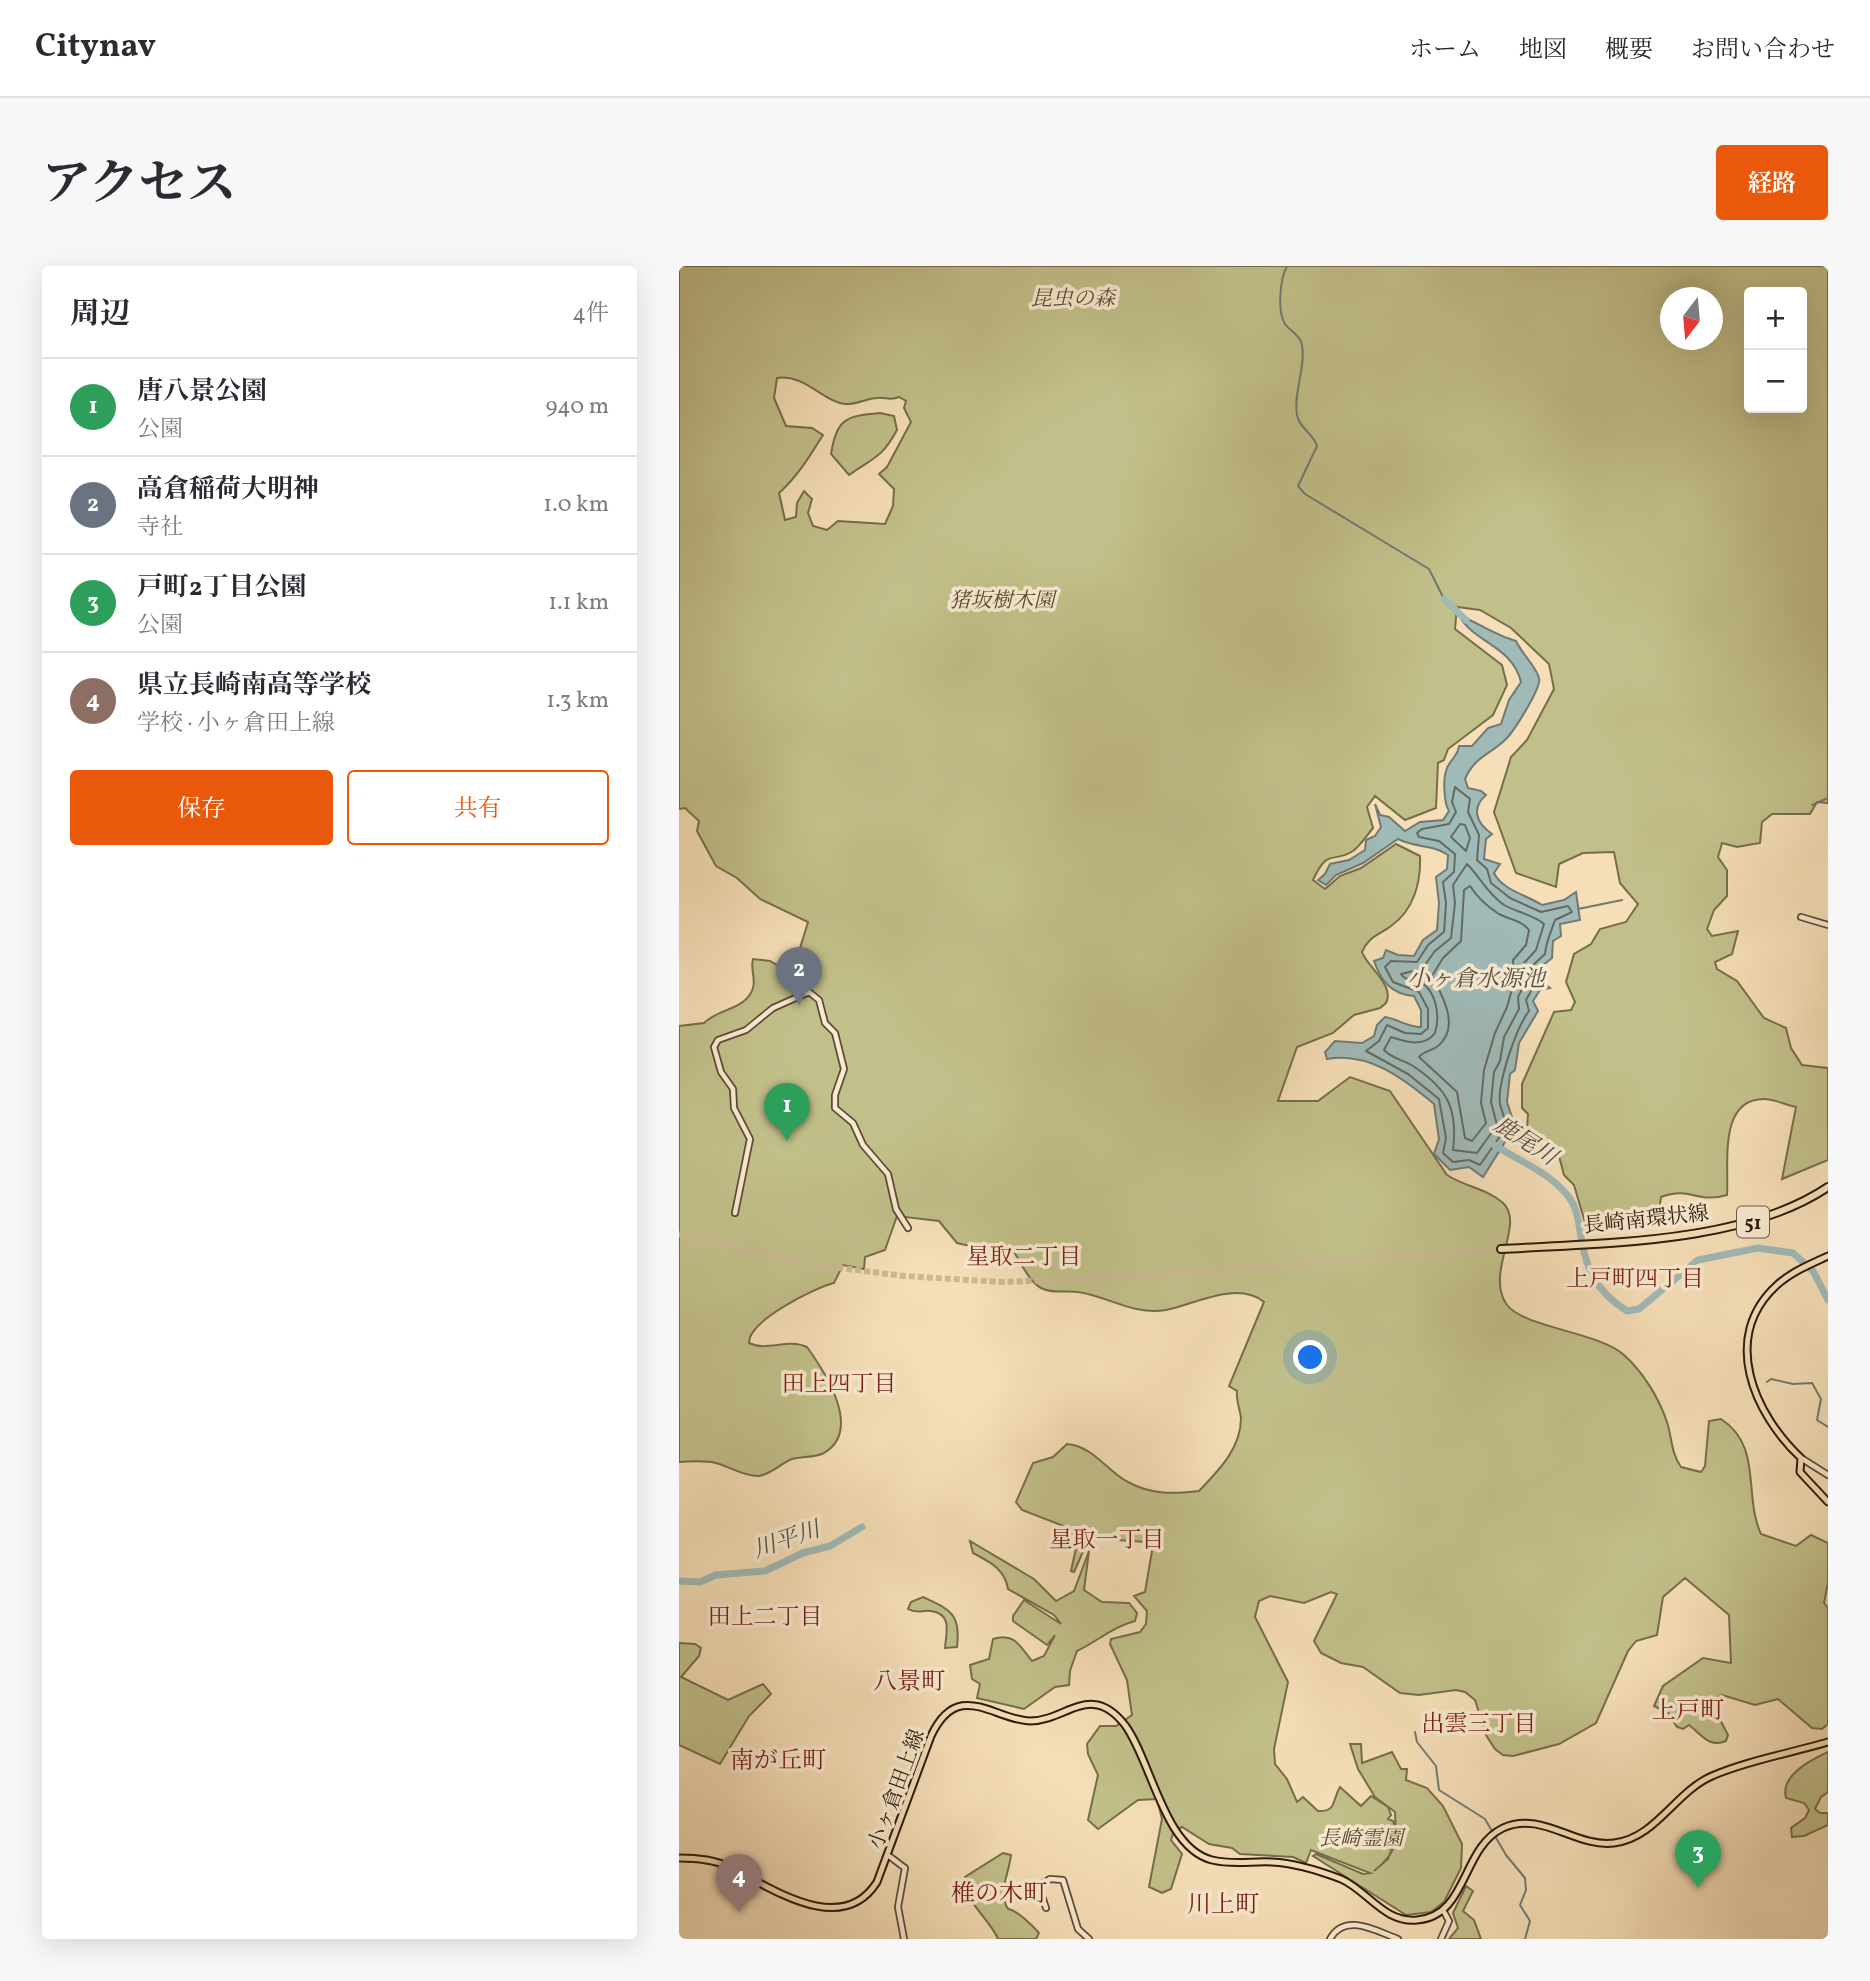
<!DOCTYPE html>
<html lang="ja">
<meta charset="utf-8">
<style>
:root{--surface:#fff;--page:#f7f7f7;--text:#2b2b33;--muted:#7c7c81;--line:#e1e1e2;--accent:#ea580c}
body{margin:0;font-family:Vollkorn,"Noto Serif JP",serif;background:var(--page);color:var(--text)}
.controls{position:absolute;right:21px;top:21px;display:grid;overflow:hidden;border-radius:7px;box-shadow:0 7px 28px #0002}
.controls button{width:63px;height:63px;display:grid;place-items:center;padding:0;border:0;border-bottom:2px solid var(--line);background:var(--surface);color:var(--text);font:35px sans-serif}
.compass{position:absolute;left:981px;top:21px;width:63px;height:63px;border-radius:50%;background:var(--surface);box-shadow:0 7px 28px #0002;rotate:196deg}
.you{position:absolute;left:632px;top:1092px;width:24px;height:24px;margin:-18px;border:5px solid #fff;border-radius:50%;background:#1a73e8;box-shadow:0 0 0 10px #1a73e833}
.badge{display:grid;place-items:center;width:46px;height:46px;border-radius:50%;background:var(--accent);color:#fff;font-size:23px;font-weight:700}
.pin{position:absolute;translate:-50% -58px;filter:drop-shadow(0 2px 4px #0008)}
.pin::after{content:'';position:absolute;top:37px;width:24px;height:21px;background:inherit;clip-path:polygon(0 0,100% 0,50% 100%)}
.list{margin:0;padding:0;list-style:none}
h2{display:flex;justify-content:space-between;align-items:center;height:91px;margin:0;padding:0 28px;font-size:30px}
h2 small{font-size:23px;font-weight:400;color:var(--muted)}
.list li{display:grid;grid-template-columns:46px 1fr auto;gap:21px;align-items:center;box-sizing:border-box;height:98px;padding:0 28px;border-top:2px solid var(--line)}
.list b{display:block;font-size:26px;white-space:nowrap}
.list p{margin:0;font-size:23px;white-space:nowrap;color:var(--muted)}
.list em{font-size:23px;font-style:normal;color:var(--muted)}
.actions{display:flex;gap:14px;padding:21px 28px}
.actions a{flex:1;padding:16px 0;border:2px solid var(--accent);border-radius:7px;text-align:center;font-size:24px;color:var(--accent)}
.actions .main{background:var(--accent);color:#fff}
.map{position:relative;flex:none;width:1149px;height:1673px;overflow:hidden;border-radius:7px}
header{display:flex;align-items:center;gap:42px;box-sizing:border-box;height:98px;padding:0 35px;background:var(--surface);border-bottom:2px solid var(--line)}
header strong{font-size:33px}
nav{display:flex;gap:38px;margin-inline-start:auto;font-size:24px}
.intro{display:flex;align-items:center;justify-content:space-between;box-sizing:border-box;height:168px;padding:0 42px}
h1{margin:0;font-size:49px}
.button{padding:18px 32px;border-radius:7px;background:var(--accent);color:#fff;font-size:24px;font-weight:700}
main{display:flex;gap:42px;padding:0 42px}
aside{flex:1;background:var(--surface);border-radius:7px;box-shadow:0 7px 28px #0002}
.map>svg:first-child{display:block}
.green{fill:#c2c08a;stroke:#766d4a;stroke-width:2;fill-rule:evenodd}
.water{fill:#a0bab8;stroke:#717a72;stroke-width:2}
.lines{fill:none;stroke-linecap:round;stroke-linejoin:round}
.shore{stroke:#656a61;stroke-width:2}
.stream{stroke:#717a72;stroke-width:2}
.river{stroke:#a0bab8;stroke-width:7}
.highway-tunnel{stroke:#cdb895;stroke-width:6;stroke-dasharray:6 3;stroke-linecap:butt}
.minor-casing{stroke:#5d4b36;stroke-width:8}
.major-casing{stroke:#2a1a0a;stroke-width:9}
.highway-casing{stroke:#2a1a0a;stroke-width:10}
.minor{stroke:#f9ead1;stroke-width:4.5}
.major{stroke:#f6dfb8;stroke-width:5}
.highway{stroke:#f6dfb8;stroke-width:6}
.labels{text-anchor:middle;stroke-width:7;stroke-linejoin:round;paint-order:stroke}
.shield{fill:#f9ead1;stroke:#685846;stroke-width:2}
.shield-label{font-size:19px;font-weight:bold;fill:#2a1a0a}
.park-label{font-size:21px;font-style:italic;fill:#584c30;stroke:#f9ead1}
.street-label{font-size:21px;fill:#2a1a0a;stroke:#f9ead1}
.water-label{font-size:23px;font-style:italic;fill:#535247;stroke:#f9ead1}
.neighbourhood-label{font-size:23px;fill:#7a1f14;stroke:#f9ead1}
.quarter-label{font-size:24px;fill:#7a1f14;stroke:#f9ead1}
</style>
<header>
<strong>Citynav</strong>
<nav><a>ホーム</a><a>地図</a><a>概要</a><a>お問い合わせ</a></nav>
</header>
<div class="intro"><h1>アクセス</h1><a class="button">経路</a></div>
<main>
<aside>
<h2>周辺<small>4件</small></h2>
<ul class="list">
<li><span class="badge" style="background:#2e9e5b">1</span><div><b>唐八景公園</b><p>公園</p></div><em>940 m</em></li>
<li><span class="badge" style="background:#6b7280">2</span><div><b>高倉稲荷大明神</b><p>寺社</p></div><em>1.0 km</em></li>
<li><span class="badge" style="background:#2e9e5b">3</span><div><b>戸町2丁目公園</b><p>公園</p></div><em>1.1 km</em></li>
<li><span class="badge" style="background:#8d6e63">4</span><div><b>県立長崎南高等学校</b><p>学校 · 小ヶ倉田上線</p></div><em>1.3 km</em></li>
</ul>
<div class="actions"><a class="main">保存</a><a>共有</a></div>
</aside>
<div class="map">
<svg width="1149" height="1673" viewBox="0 0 1149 1673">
<rect width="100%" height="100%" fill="#f6dfb8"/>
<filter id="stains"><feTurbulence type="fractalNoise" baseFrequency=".00286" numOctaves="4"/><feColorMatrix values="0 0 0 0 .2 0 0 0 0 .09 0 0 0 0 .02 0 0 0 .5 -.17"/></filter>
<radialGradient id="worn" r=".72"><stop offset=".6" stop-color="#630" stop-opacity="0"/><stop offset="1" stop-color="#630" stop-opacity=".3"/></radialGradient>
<!-- green -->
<g class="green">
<path d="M0 0H1149V537L1138 536 1131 548H1093L1083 556 1081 577 1058 581 1043 577 1039 591 1048 604V630L1035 644 1028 663 1033 670 1059 665 1053 688 1036 696 1038 703 1058 715 1085 752 1107 762 1112 782 1123 799 1149 802V894L1103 913 1117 841C1107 839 1095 833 1085 833 1039 833 1050 898 1048 929 1018 938 1012 920 982 931L979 952 969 961 907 960 895 919 885 909 880 890 865 882 848 864 849 848 843 842V818L875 746 892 744 896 736 887 716 895 688 912 678 921 663 947 656 959 638 941 617 935 586 904 587 880 598 877 621 837 607 815 546 832 491 848 474 875 423 870 398 832 362 801 344 778 341 776 363 823 399 828 419 814 449 769 483 765 494 759 497 757 542 726 554 696 530 688 541 694 562C688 569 681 580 674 585 654 598 649 581 634 614L646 623 661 610 682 602 717 578 741 590C742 616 735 644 712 660 700 669 689 671 683 686 689 702 716 719 707 737L701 742 675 749 654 767 618 781 599 835H639L671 811 711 825 768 909C786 921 807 922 824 937 847 958 805 1007 828 1039 846 1062 920 1066 945 1089 964 1106 980 1132 988 1156 993 1172 992 1187 1002 1201L1022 1206 1026 1200 1030 1155 1042 1153C1084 1180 1064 1229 1082 1268L1117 1280 1132 1269 1149 1277V1317L1145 1337 1149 1342V1458L1143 1463 1133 1462 1099 1433 1076 1439 1043 1429 1032 1436 1049 1469 1047 1475C1030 1482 1023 1469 1010 1459L1004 1463 998 1461 989 1447 975 1440 984 1420 1024 1392 1052 1397 1050 1349 1006 1312 984 1331 978 1369 957 1375 949 1385 917 1457 880 1478 834 1490 824 1489 816 1483 807 1469 796 1434 786 1426 777 1424 740 1429 721 1427 684 1401 662 1397 642 1387 635 1375 658 1328 652 1326 625 1337 591 1330 580 1335 576 1351 609 1416 595 1483 596 1498 608 1513 618 1536 624 1531 639 1545C658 1546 653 1534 661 1521L682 1540 692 1530 709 1541 712 1549 709 1553 714 1555 718 1566 709 1593 695 1605C720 1586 717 1574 716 1546L696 1531 679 1503 671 1478H682L683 1497 713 1486 722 1503H728L727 1514 748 1522 764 1540 783 1578 782 1602 765 1636 752 1646 727 1649 634 1590 637 1588 684 1608 691 1607 632 1584 627 1597 614 1591 561 1588 553 1582 530 1578 503 1561 495 1565 492 1574 503 1588 492 1623 483 1627 470 1621 483 1553 478 1533 459 1534 419 1563 409 1554 419 1509 409 1488 408 1478 421 1460H437L453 1449 448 1414 431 1378 432 1373 461 1366 467 1358 468 1345 455 1330 466 1326 473 1285 467 1276 410 1272 395 1306 392 1305 399 1273 387 1261 343 1244 337 1236 354 1197 374 1191 388 1178C414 1180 428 1205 449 1216 473 1229 494 1228 520 1225 539 1205 562 1183 562 1152 561 1143 557 1135 558 1125L550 1120 585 1036C558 1014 514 1039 487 1044 456 1050 428 1030 399 1026 386 1024 373 1028 362 1022 349 1015 341 994 333 983L311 978 291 980 278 977 260 955 218 950 206 984 186 991 185 1003 164 999 155 1017C135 1022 69 1055 70 1077 88 1086 108 1072 128 1081 146 1106 184 1164 145 1187 135 1192 123 1190 113 1193 102 1197 92 1209 79 1210 62 1210 49 1199 33 1196 22 1195 10 1195 0 1196V760L25 757C40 742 67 744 74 722 77 712 71 703 74 693L91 695 110 706 114 705 129 656 81 633 58 612 37 600 18 565 20 555 6 542 0 543ZM1070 26H1123V142H1070ZM992 32H1034V74H992ZM98 112C126 108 145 136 166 138 177 139 188 132 198 132 207 131 211 135 220 131L227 135 225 142 232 156 208 201 200 208 215 223 214 240 206 258 159 255 148 264 134 260 129 247 133 233 125 225 118 237 117 251 106 254 100 227C118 211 131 190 144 169L133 162 107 160 95 132Z"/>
<path d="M201 147 215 150 218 164C202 193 195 191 170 209L152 188C158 152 167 150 201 147Z"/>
<path d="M291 1275 355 1313 377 1335 395 1325 410 1285 405 1324 423 1336 450 1337 458 1347 456 1355C433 1361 419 1375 398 1385L391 1405 390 1419 376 1421 345 1443 298 1432 301 1418 293 1413 291 1399 310 1393 314 1373C335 1366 341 1380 353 1395L365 1390 376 1369 368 1379 334 1355V1350L345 1334 382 1358 375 1349 329 1323C326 1303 311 1296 294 1287Z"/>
<path d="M244 1331C271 1344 282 1347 278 1381L266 1382C267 1367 274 1348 252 1345 242 1344 238 1348 229 1343L232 1336Z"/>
<polygon points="0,1377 16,1378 22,1382 20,1390 2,1411 49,1434 84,1418 92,1428 70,1450 41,1498 0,1479"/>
<path d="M1149 1486V1526L1142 1531 1136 1543 1141 1547H1149V1559L1125 1570 1113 1571 1112 1562 1126 1552 1130 1544 1125 1537 1107 1532C1101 1509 1132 1494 1149 1486Z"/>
<path d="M324 1587 332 1589C330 1607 319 1626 329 1643 338 1644 354 1660 360 1667L357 1673H319C312 1655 279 1628 286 1611Z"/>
<polygon points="787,1620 794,1625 784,1645 795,1654 802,1673 770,1673 779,1662 774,1647"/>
</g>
<!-- water -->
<path class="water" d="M780 349C799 357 818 370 837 375 843 388 857 400 860 412 863 421 835 465 827 473 811 489 796 490 786 513L789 522 802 525 807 529C792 542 797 557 813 568L807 573 805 593 821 598 815 607C823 624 848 629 863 639L885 634 897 626 901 654 881 658 882 670 874 675 873 692 859 703 863 716 871 722 861 724 854 735 859 745 840 777 836 804 831 808 828 836 836 860 804 911 790 901 771 904 755 888 760 873 755 838C724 812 690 786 648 793L646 786 656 775 683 777 695 770 698 759 706 751C719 753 728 761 742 761V744L735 730C712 728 702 715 695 695L704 692 707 684 719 689 735 690 744 674 758 664 760 637 757 611 768 603 769 589C753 578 736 582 719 573L684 597 657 609 647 619 639 614 646 608 651 598 670 594 686 584 687 574 696 570 702 561 696 538 701 549 710 551 726 565 741 556 764 554 770 545C765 538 764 514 767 505 769 495 779 491 780 480H793L809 462 822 458 830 434 842 416C833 379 794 377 780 349Z"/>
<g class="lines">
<!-- shore -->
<g class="shore">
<path d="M776 521 791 533 789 546 800 569 798 594 808 603 812 617 831 632 862 646 889 640 893 646 876 654C872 666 867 675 866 688L852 701 856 718 847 734 850 745C837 762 818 818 821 838 823 846 826 853 828 860L801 899 790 894 774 896 764 887 767 872 760 833 729 808 687 785 700 775 708 759 726 767 742 768 749 762V743L740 726 714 716 706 701 712 695 738 696 749 679 765 666 767 637 764 616 775 606 776 588 760 575 740 571 738 567 743 563 770 558 777 546 773 536Z"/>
<polygon points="781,558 786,559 791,572 787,585 772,571"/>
<path d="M788 598C801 611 808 627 825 639 837 646 855 649 865 658L857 684 844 698 846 717 839 731 840 743 825 771 821 795 815 806 812 836 818 859 798 887 774 884C779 843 769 823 734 800 724 794 712 792 705 784L712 771C727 776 745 782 756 767 761 751 758 725 741 716 733 712 727 716 722 708L743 703 756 685 772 672 776 637 774 619Z"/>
<path d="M791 620C798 631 809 641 820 648 831 654 842 654 850 664L847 679 834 694 835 716 828 741 816 767 805 804 802 837 807 857 793 875 786 872 778 826 740 791C745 785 753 785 759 780 782 761 763 729 753 710L764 692 782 675 785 624Z"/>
</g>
<!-- stream -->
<g class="stream">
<path d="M608 0C601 13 598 45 606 58 611 65 622 70 623 79 627 102 614 127 618 149 620 162 634 167 638 180L619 220 626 228 750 303 765 333"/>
<polyline points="1133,539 1149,532"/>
<polyline points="899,643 943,634"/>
<polyline points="1088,1116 1092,1113 1114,1118 1133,1117 1142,1133 1138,1154 1149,1161"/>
<polyline points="736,1466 738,1476 757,1500 760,1524 806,1553 827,1589 846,1612 847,1624 841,1639 851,1655 846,1673"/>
</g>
<!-- river -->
<g class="river">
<polyline points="765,333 787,354"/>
<path d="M814 878C839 895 869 905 889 930 897 940 899 952 901 965 906 1001 916 1025 948 1045L960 1043 1019 994 1079 982 1114 987 1134 1005 1149 1034"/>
<polyline points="0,1315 21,1316 37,1309 86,1305 124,1287 151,1280 183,1261"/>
</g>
<!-- highway-tunnel -->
<polyline class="highway-tunnel" points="0,968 130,998 225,1010 322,1016 429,1012 822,983"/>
<!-- minor casing -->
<g class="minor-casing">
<g id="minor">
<polyline points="1122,651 1149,659"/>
<polyline points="56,947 71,873 55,842 54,823 42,806 35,781 39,774 67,764 94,742 130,726 140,734 146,757 156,767 165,803 156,829 156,842 174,857 184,879 209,908 217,943 229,962"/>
<polyline points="1122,1192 1149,1209"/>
<polyline points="210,1590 226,1602 219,1641 225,1673"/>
<polyline points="367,1642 362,1627 363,1618 371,1613 384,1614 399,1663 410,1673"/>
<path d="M651 1673C666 1646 697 1665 719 1673"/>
<polyline points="762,1673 770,1655 764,1644"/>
</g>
</g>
<!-- major casing -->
<g class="major-casing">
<g id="major">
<path d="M1149 990C1132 998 1112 1006 1098 1019 1041 1071 1075 1148 1122 1192L1121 1206 1149 1236"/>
<path d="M0 1592C16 1592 33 1593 48 1600 90 1620 162 1673 198 1616L252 1470C279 1412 315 1454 351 1455 387 1455 412 1415 446 1459 473 1496 485 1582 533 1594 553 1599 573 1595 593 1596 616 1597 641 1605 662 1613 689 1625 705 1657 738 1654 789 1650 782 1582 824 1562 862 1544 897 1582 935 1577 977 1572 996 1526 1033 1510 1067 1495 1112 1487 1149 1476"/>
</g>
</g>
<!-- highway casing -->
<g class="highway-casing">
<path id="highway" d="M822 983C922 977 1065 978 1149 921"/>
</g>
<!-- minor -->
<use href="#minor" class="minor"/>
<!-- major -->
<use href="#major" class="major"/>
<!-- highway -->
<use href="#highway" class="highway"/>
</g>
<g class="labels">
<!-- shield labels -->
<rect class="shield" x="1058" y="940.5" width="32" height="31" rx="5"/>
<g class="shield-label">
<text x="1074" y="963">51</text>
</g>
<!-- park labels -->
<g class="park-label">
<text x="394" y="39">昆虫の森</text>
<text x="323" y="341">猪坂樹木園</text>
<text x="682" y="1579">長崎霊園</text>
</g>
<!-- street labels -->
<g class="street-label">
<text transform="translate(967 953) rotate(-6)" y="7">長崎南環状線</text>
<text transform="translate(217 1523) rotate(-70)" y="7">小ヶ倉田上線</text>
</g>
<!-- water labels -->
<g class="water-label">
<text x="797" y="720">小ヶ倉水源池</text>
<text transform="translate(847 874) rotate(33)" y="8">鹿尾川</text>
<text transform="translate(107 1273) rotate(-19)" y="8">川平川</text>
</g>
<!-- neighbourhood labels -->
<g class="neighbourhood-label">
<text x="345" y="998">星取二丁目</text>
<text x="956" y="1020">上戸町四丁目</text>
<text x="160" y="1125">田上四丁目</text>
<text x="428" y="1281">星取一丁目</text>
<text x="86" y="1358">田上二丁目</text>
<text x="800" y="1465">出雲三丁目</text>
</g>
<!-- quarter labels -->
<g class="quarter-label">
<text x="230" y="1423">八景町</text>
<text x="1009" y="1452">上戸町</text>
<text x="99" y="1502">南が丘町</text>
<text x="320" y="1635">椎の木町</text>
<text x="544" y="1646">川上町</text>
</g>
</g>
<rect width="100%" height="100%" filter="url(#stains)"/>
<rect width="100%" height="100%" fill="url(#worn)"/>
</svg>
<div class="controls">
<button>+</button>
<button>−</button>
</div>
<svg class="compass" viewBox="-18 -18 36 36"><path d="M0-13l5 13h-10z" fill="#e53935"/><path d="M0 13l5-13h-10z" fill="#7c7c81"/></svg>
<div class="you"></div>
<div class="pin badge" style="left:108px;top:875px;background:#2e9e5b">1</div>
<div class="pin badge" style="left:120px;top:739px;background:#6b7280">2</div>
<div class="pin badge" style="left:1019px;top:1622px;background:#2e9e5b">3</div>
<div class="pin badge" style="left:60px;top:1646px;background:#8d6e63">4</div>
</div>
</main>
